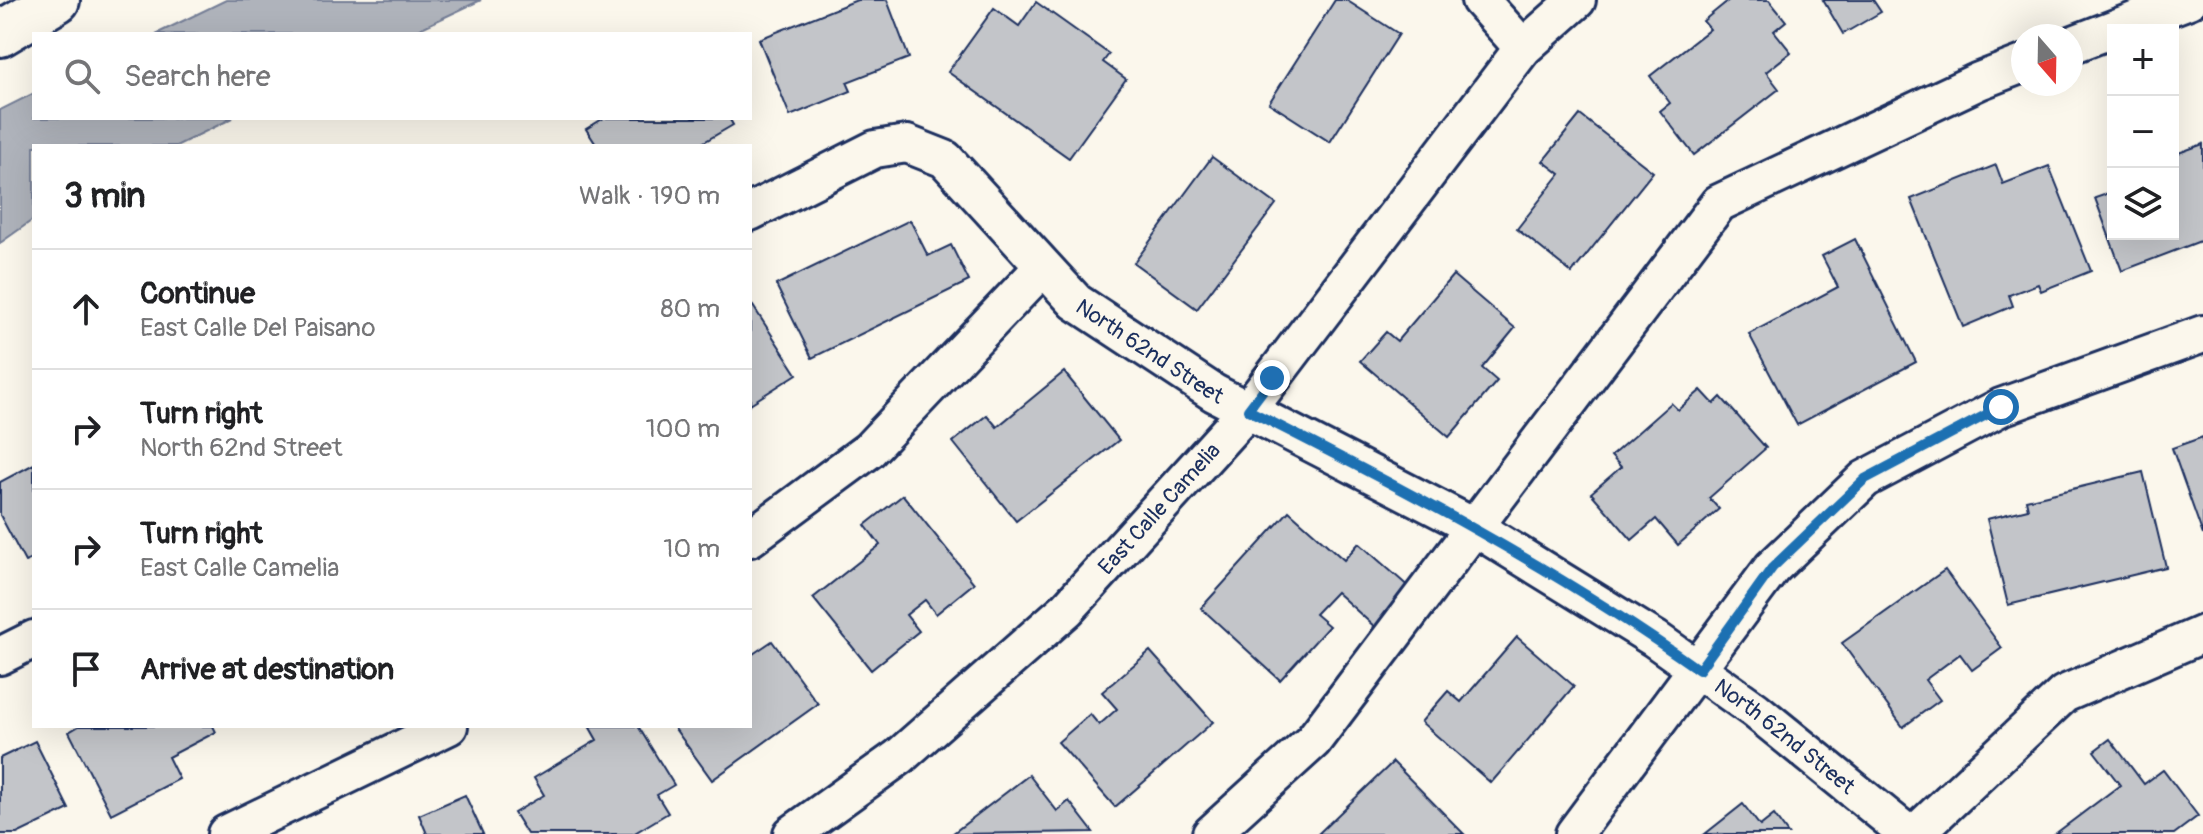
<!DOCTYPE html>
<meta charset="utf-8">
<style>
:root{--surface:#fff;--page:#f2f2f2;--text:#202124;--muted:#757577;--line:#e0e0e0}
body{margin:0;font-family:Pangolin,sans-serif;background:var(--page);color:var(--text)}
.controls{position:absolute;right:24px;top:24px;display:grid;overflow:hidden;border-radius:0px;box-shadow:0 8px 32px #0002}
.controls button{width:72px;height:72px;display:grid;place-items:center;padding:0;border:0;border-bottom:2px solid var(--line);background:var(--surface);color:var(--text);font:40px sans-serif}
.compass{position:absolute;left:2011px;top:24px;width:72px;height:72px;border-radius:50%;background:var(--surface);box-shadow:0 8px 32px #0002;rotate:160deg}
.stop{position:absolute;width:24px;height:24px;margin:-18px;border:6px solid #1f6fb2;border-radius:50%;background:#fff}
.stop.end{background:#1f6fb2;border-color:#fff;box-shadow:0 2px 8px #0008}
.list{margin:0;padding:0;list-style:none}
h2{display:flex;justify-content:space-between;align-items:center;height:104px;margin:0;padding:0 32px;font-size:34px}
h2 small{font-size:26px;font-weight:400;color:var(--muted)}
.list li{display:grid;grid-template-columns:52px 1fr auto;gap:24px;align-items:center;box-sizing:border-box;height:120px;padding:0 32px;border-top:2px solid var(--line)}
.list b{display:block;font-size:30px;white-space:nowrap}
.list p{margin:0;font-size:26px;white-space:nowrap;color:var(--muted)}
.list em{font-size:26px;font-style:normal;color:var(--muted)}
.icon{flex:none;width:44px;height:44px;fill:none;stroke:currentColor;stroke-width:2;stroke-linecap:round;stroke-linejoin:round}
.map{position:relative;flex:none;width:2203px;height:834px;overflow:hidden}
.search{position:absolute;background:var(--surface);box-shadow:0 8px 32px #0002;left:32px;top:32px;width:720px;height:88px;display:flex;align-items:center;gap:20px;box-sizing:border-box;padding:0 28px;border-radius:0px;color:var(--muted);font-size:30px}
.panel{position:absolute;background:var(--surface);box-shadow:0 8px 32px #0002;left:32px;top:144px;width:720px;height:584px;border-radius:0px}
.map>svg:first-child{display:block}
.water{fill:#afb3bb;stroke:#747e96;stroke-width:2}
.building{fill:#c3c5c9;stroke:#1b2f5e;stroke-width:2}
.lines{fill:none;stroke-linecap:round;stroke-linejoin:round}
.minor-casing{stroke:#1b2f5e;stroke-width:42}
.major-casing{stroke:#1b2f5e;stroke-width:50}
.minor{stroke:#fbf7ec;stroke-width:36}
.major{stroke:#fbf7ec;stroke-width:44}
.route{stroke:#1f6fb2;stroke-width:10}
.labels{text-anchor:middle;stroke-width:7;stroke-linejoin:round;paint-order:stroke}
.street-label{font-size:22px;fill:#1b2f5e;stroke:#fbf7ec}
</style>
<div class="map">
<svg width="2203" height="834" viewBox="0 0 2203 834">
<rect width="100%" height="100%" fill="#fbf7ec"/>
<filter id="ink" filterUnits="userSpaceOnUse"><feTurbulence type="fractalNoise" baseFrequency=".0125" numOctaves="2"/><feDisplacementMap in="SourceGraphic" scale="16" xChannelSelector="R" yChannelSelector="G"/><feConvolveMatrix kernelMatrix="1 2 1 2 8 2 1 2 1" color-interpolation-filters="sRGB"/></filter>
<g filter="url(#ink)">
<!-- water -->
<g class="water">
<polygon points="226,0 481,0 409,34 156,34"/>
<polygon points="34,93 34,118 233,118 176,146 34,146 34,219 0,243 0,110"/>
</g>
<!-- building -->
<g class="building">
<polygon points="857,0 887,0 909,58 847,82 851,91 790,116 759,39"/>
<polygon points="1335,0 1346,0 1399,34 1330,142 1269,103"/>
<polygon points="1729,0 1769,0 1786,21 1774,31 1791,52 1766,72 1779,89 1694,155 1660,111 1670,103 1650,76 1710,29 1703,21"/>
<polygon points="1823,0 1873,0 1881,12 1843,34"/>
<polygon points="1036,2 1109,54 1103,62 1126,79 1069,158 948,72 994,8 1019,26"/>
<polygon points="1580,115 1653,172 1572,273 1517,229 1560,174 1543,161"/>
<polygon points="604,118 729,118 733,125 697,146 597,146 586,129"/>
<polygon points="2203,144 2203,240 2122,271 2095,198 2113,192 2113,234 2173,234 2173,155"/>
<polygon points="1212,157 1276,204 1197,309 1134,263"/>
<polygon points="1996,165 2003,184 2049,166 2091,271 2041,291 2038,284 2009,295 2013,306 1963,327 1911,199"/>
<polygon points="910,220 928,256 951,245 969,281 812,358 776,285"/>
<polygon points="1855,239 1916,362 1797,425 1749,334 1838,287 1822,256"/>
<polygon points="1453,275 1515,328 1482,368 1497,381 1449,437 1360,361 1386,332 1397,341"/>
<polygon points="753,306 797,374 750,404 750,308"/>
<polygon points="1064,372 1119,440 1016,521 953,442 987,415 997,427"/>
<polygon points="1701,390 1714,404 1721,397 1766,448 1709,498 1719,509 1678,545 1656,519 1632,540 1591,493 1621,467 1611,456 1671,403 1678,410"/>
<polygon points="2203,437 2203,535 2172,448"/>
<polygon points="34,464 34,558 25,562 0,515 0,482"/>
<polygon points="2143,472 2166,567 2008,605 1987,519 2028,509 2026,500"/>
<polygon points="903,495 974,583 936,614 925,600 906,615 919,631 871,670 813,598 880,545 865,525"/>
<polygon points="1289,511 1344,560 1359,543 1411,589 1376,628 1336,592 1315,614 1329,626 1280,680 1201,608"/>
<polygon points="1945,570 2002,648 1972,670 1960,654 1925,680 1940,700 1903,727 1842,643"/>
<polygon points="1517,637 1574,686 1491,783 1421,722 1448,691 1461,702"/>
<polygon points="772,641 818,704 712,780 673,726 750,726 750,656"/>
<polygon points="1150,651 1213,722 1115,807 1058,742 1090,714 1099,725 1117,709 1102,692"/>
<polygon points="79,726 213,726 216,732 168,757 179,779 111,814 69,732"/>
<polygon points="589,726 638,726 674,785 657,795 668,813 633,834 527,834 514,813 544,795 534,778 597,740"/>
<polygon points="2110,739 2144,784 2163,770 2198,816 2174,834 2055,834 2120,785 2094,751"/>
<polygon points="35,741 69,809 17,834 0,834 0,758"/>
<polygon points="1393,762 1464,834 1318,834"/>
<polygon points="1029,775 1057,811 1069,801 1093,832 952,834"/>
<polygon points="465,795 483,834 427,834 419,815"/>
<polygon points="1743,804 1760,826 1774,815 1788,834 1705,834"/>
</g>
<g class="lines">
<!-- minor casing -->
<g class="minor-casing">
<g id="minor">
<polyline points="1480,0 1523,48"/>
<polyline points="2071,45 2189,0"/>
<path id="s1" d="M750 212 875 149 907 144 945 159 1076 302 1214 393 1472 526 1655 639 1755 710 1908 834"/>
<polyline points="750,538 869,450 1042,268"/>
<polyline points="0,656 34,639"/>
<polyline points="226,834 449,726"/>
<path id="s2" d="M792 834 899 757 1067 609 1248 410 1523 48 1577 0"/>
<polyline points="1211,834 1313,741 1719,203 1979,81 2023,64"/>
<polyline points="1574,834 1772,568 1865,479 2001,407 2203,334"/>
<polyline points="1915,834 2064,694 2203,634"/>
</g>
</g>
<!-- major casing -->
<g class="major-casing">
<polyline id="major" points="0,34 57,0"/>
</g>
<!-- minor -->
<use href="#minor" class="minor"/>
<!-- major -->
<use href="#major" class="major"/>
</g>
</g>
<g class="lines" filter="url(#ink)">
<!-- route -->
<path class="route" d="M1272 378 1248 410C1403 488 1557 569 1699 670L1772 568 1865 479 2001 407"/>
</g>
<g class="labels">
<!-- street labels -->
<g class="street-label">
<text dy="8" stroke="none"><textPath href="#s1" startOffset="496">North 62nd Street</textPath></text>
<text dy="8" stroke="none"><textPath href="#s2" startOffset="492">East Calle Camelia</textPath></text>
<text dy="8" stroke="none"><textPath href="#s1" startOffset="1240">North 62nd Street</textPath></text>
</g>
</g>
</svg>
<div class="controls">
<button>+</button>
<button>−</button>
<button><svg class="icon" aria-label="layers" viewBox="0 0 24 24"><path d="M12 4l9 5-9 5-9-5zM3 14l9 5 9-5"/></svg></button>
</div>
<svg class="compass" viewBox="-18 -18 36 36"><path d="M0-13l5 13h-10z" fill="#e53935"/><path d="M0 13l5-13h-10z" fill="#757577"/></svg>
<div class="stop" style="left:2001px;top:407px"></div>
<div class="stop end" style="left:1272px;top:378px"></div>
<div class="search"><svg class="icon" aria-label="search" viewBox="0 0 24 24"><circle cx="10" cy="10" r="6"/><path d="M15 15l6 6"/></svg>Search here</div>
<section class="panel">
<h2>3 min<small>Walk · 190 m</small></h2>
<ul class="list">
<li><svg class="icon" aria-label="ahead" viewBox="0 0 24 24"><path d="M12 20V5M6 11l6-6 6 6"/></svg><div><b>Continue</b><p>East Calle Del Paisano</p></div><em>80 m</em></li>
<li><svg class="icon" aria-label="right" viewBox="0 0 24 24"><path d="M7 20v-9h11M14 6l5 5-5 5"/></svg><div><b>Turn right</b><p>North 62nd Street</p></div><em>100 m</em></li>
<li><svg class="icon" aria-label="right" viewBox="0 0 24 24"><path d="M7 20v-9h11M14 6l5 5-5 5"/></svg><div><b>Turn right</b><p>East Calle Camelia</p></div><em>10 m</em></li>
<li><svg class="icon" aria-label="arrive" viewBox="0 0 24 24"><path d="M6 21V4h12l-3 4 3 4H6"/></svg><div><b>Arrive at destination</b></div></li>
</ul>
</section>
</div>
